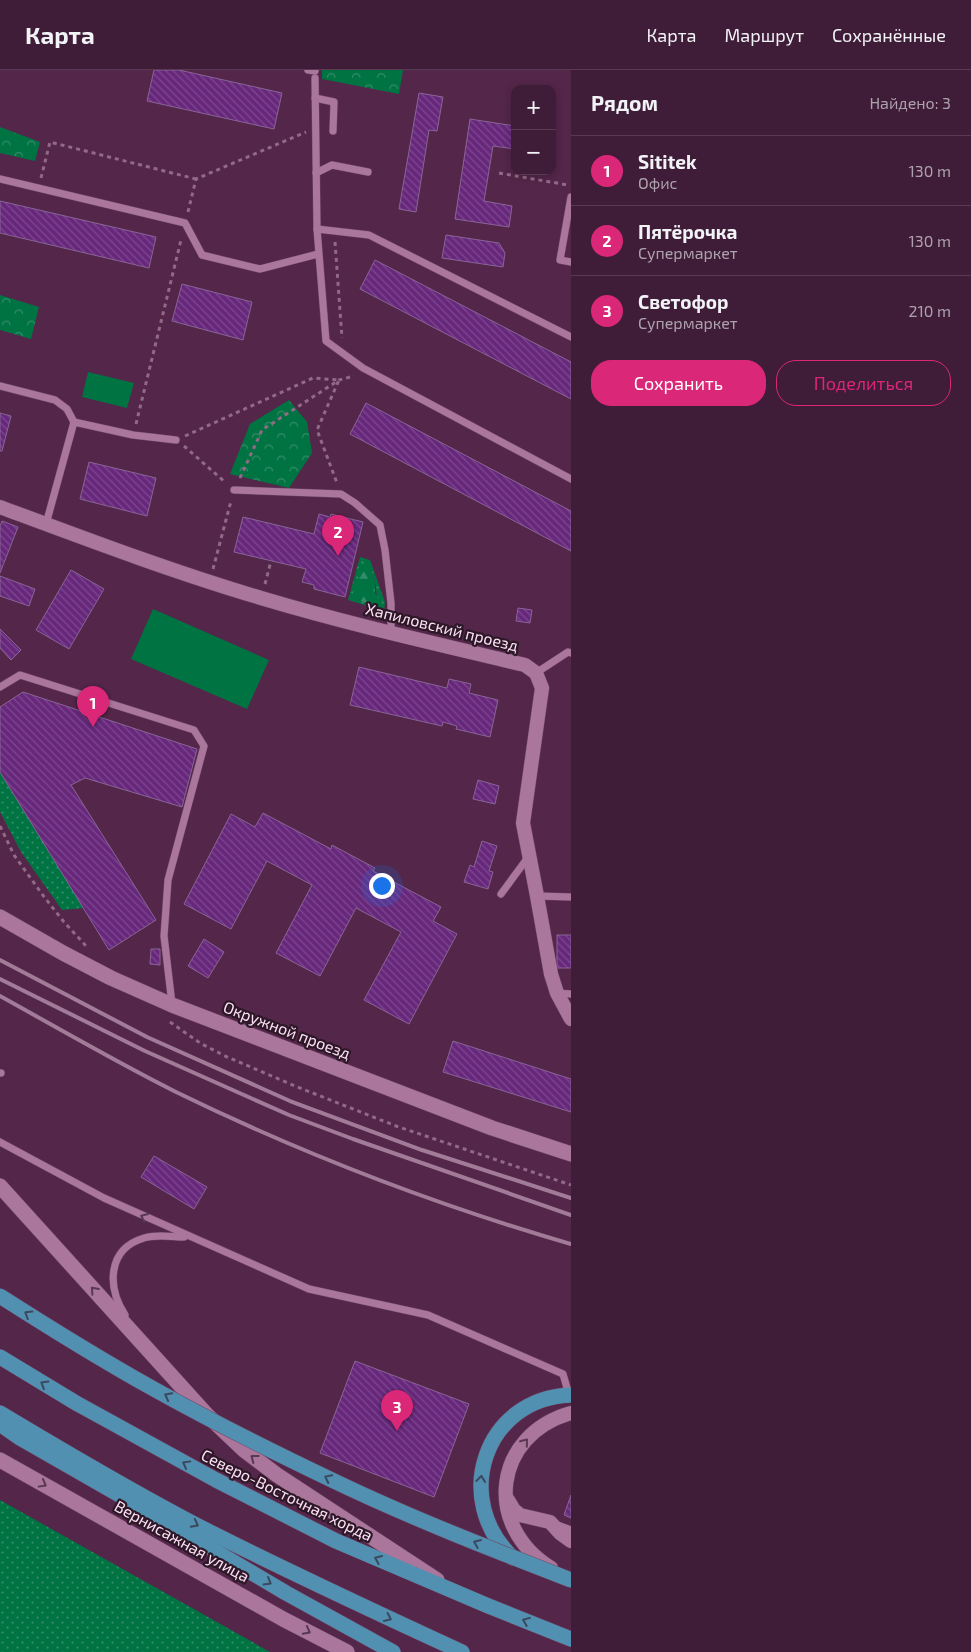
<!DOCTYPE html>
<html lang="ru">
<meta charset="utf-8">
<style>
:root{--surface:#3f1c37;--page:#46253f;--text:#f1f3f6;--muted:#ada1ad;--line:#583a52;--accent:#db2777}
body{margin:0;font-family:"Exo 2",sans-serif;background:var(--page);color:var(--text)}
.controls{position:absolute;right:15px;top:15px;display:grid;overflow:hidden;border-radius:10px;box-shadow:0 2px 8px #0003}
.controls button{width:45px;height:45px;display:grid;place-items:center;padding:0;border:0;border-bottom:1px solid var(--line);background:var(--surface);color:var(--text);font:25px sans-serif}
.you{position:absolute;left:381px;top:815px;width:18px;height:18px;margin:-12px;border:4px solid #fff;border-radius:50%;background:#1a73e8;box-shadow:0 0 0 8px #1a73e833}
.badge{display:grid;place-items:center;width:32px;height:32px;border-radius:50%;background:var(--accent);color:#fff;font-size:16px;font-weight:700}
.pin{position:absolute;translate:-50% -41px;filter:drop-shadow(0 1px 2px #0008)}
.pin::after{content:'';position:absolute;top:26px;width:18px;height:15px;background:inherit;clip-path:polygon(0 0,100% 0,50% 100%)}
.list{margin:0;padding:0;list-style:none}
h2{display:flex;justify-content:space-between;align-items:center;height:65px;margin:0;padding:0 20px;font-size:21px}
h2 small{font-size:16px;font-weight:400;color:var(--muted)}
.list li{display:grid;grid-template-columns:32px 1fr auto;gap:15px;align-items:center;box-sizing:border-box;height:70px;padding:0 20px;border-top:1px solid var(--line)}
.list b{display:block;font-size:19px;white-space:nowrap}
.list p{margin:0;font-size:16px;white-space:nowrap;color:var(--muted)}
.list em{font-size:16px;font-style:normal;color:var(--muted)}
.actions{display:flex;gap:10px;padding:15px 20px}
.actions a{flex:1;padding:11px 0;border:1px solid var(--accent);border-radius:20px;text-align:center;font-size:18px;color:var(--accent)}
.actions .main{background:var(--accent);color:#fff}
.map{position:relative;flex:none;width:571px;height:1582px;overflow:hidden}
header{display:flex;align-items:center;gap:30px;box-sizing:border-box;height:70px;padding:0 25px;background:var(--surface);border-bottom:1px solid var(--line)}
header strong{font-size:24px}
nav{display:flex;gap:28px;margin-inline-start:auto;font-size:18px}
main{display:flex}
aside{flex:1;background:var(--surface)}
.map>svg:first-child{display:block}
.grass{fill:url(#grass-dots);fill-rule:evenodd}
.forest{fill:url(#forest-firs)}
.park{fill:url(#park-crowns)}
.garden{fill:#007343}
.building{fill:url(#building-back-hatch);stroke:#886596}
.lines{fill:none;stroke-linecap:round;stroke-linejoin:round}
.lane-casing{stroke:#6f4766;stroke-width:8}
.street-casing{stroke:#6f4766;stroke-width:15}
.secondary-casing{stroke:#6f4766;stroke-width:16}
.primary-casing{stroke:#6f4766;stroke-width:16}
.path{stroke:#916a87;stroke-width:3;stroke-dasharray:4 4;stroke-linecap:butt}
.lane{stroke:#aa769c;stroke-width:7}
.street{stroke:#aa769c;stroke-width:14}
.secondary{stroke:#aa769c;stroke-width:15}
.primary{stroke:#5190b0;stroke-width:15}
.rail{stroke:#a17b98;stroke-width:4}
.primary-bridge-casing{stroke:#6f4766;stroke-width:16;stroke-linecap:butt}
.primary-bridge{stroke:#5190b0;stroke-width:15}
.oneway{stroke:#593951}
.oneway2{stroke:#3b485e}
.labels{text-anchor:middle;stroke-width:4.5;stroke-linejoin:round;paint-order:stroke}
.street-label{font-size:16px;fill:#fde0f5;stroke:#2d1828}
</style>
<header>
<strong>Карта</strong>
<nav><a>Карта</a><a>Маршрут</a><a>Сохранённые</a></nav>
</header>
<main>
<div class="map">
<svg width="571" height="1582" viewBox="0 0 571 1582">
<defs>
<pattern id="grass-dots" width="8" height="8" patternUnits="userSpaceOnUse" patternTransform="scale(1.25)"><rect width="8" height="8" fill="#007343"/><path d="M2 2h.1M6 6h.1" fill="none" stroke="#338d68" stroke-width="1.8" stroke-linecap="round"/></pattern>
<pattern id="forest-firs" width="22" height="20" patternUnits="userSpaceOnUse" patternTransform="scale(1.25)"><rect width="22" height="20" fill="#007343"/><path d="M5 1l3.5 6h-7zM16 11l3.5 6h-7z" fill="#338d68"/></pattern>
<pattern id="park-crowns" width="20" height="18" patternUnits="userSpaceOnUse" patternTransform="scale(1.25)"><rect width="20" height="18" fill="#007343"/><path d="M2 6a3 3 0 1 1 6 0M12 15a3 3 0 1 1 6 0" fill="none" stroke="#338d68"/></pattern>
<pattern id="building-back-hatch" width="6" height="6" patternUnits="userSpaceOnUse" patternTransform="scale(1.25)"><rect width="6" height="6" fill="#67287c"/><path d="M-1 5l2 2M0 0l6 6M5-1l2 2" fill="none" stroke="#7e478f"/></pattern>
</defs>
<rect width="100%" height="100%" fill="#542649"/>
<!-- grass -->
<g class="grass">
<path d="M360 487 370 490 385 532 384 541 348 530ZM371 499 375 511 378 537C368 533 360 532 352 526Z"/>
<polygon points="0,702 84,838 62,840 21,782 0,742"/>
<polygon points="0,1430 270,1582 0,1582"/>
</g>
<!-- forest -->
<path class="forest" d="M367 494 371 499 375 511V523L382 533 378 537C368 533 360 532 351 526 357 517 358 506 362 496Z"/>
<!-- park -->
<g class="park">
<polygon points="322,0 403,0 399,24 322,9"/>
<polygon points="0,57 40,72 35,91 0,83"/>
<polygon points="0,225 39,237 31,269 0,260"/>
<polygon points="289,330 307,352 312,383 289,418 230,404 250,354"/>
</g>
<!-- garden -->
<g class="garden">
<polygon points="88,302 134,313 127,338 82,327"/>
<polygon points="153,539 269,590 247,639 131,589"/>
</g>
<!-- building -->
<g class="building">
<polygon points="154,0 179,0 282,23 274,59 147,31"/>
<polygon points="419,23 443,27 437,61 429,60 416,142 399,139"/>
<polygon points="470,49 515,56 515,79 493,76 484,131 512,136 509,157 455,149"/>
<polygon points="0,131 156,167 149,198 0,163"/>
<polygon points="446,165 499,173 505,183 503,197 442,188"/>
<polygon points="375,190 571,292 571,329 360,219"/>
<polygon points="182,214 252,232 243,270 172,251"/>
<polygon points="366,333 571,441 571,481 350,364"/>
<polygon points="0,343 11,346 2,381 0,381"/>
<polygon points="89,392 156,408 147,446 80,429"/>
<polygon points="319,444 330,447 331,444 363,452 345,527 314,519 314,515 302,512 306,499 234,482 243,447 314,464"/>
<polygon points="2,451 18,457 0,503 0,456"/>
<polygon points="71,500 104,519 69,579 36,560"/>
<polygon points="0,506 35,519 29,536 0,526"/>
<polygon points="518,538 532,540 530,553 516,551"/>
<polygon points="0,559 21,580 11,590 0,578"/>
<polygon points="359,597 447,618 449,609 471,614 469,623 498,630 490,667 456,659 457,656 443,652 442,656 350,635"/>
<polygon points="23,622 197,679 182,737 85,708 71,715 156,850 109,880 0,702 0,637"/>
<polygon points="478,710 499,716 495,734 473,729"/>
<polygon points="263,743 331,779 332,775 375,798 373,801 441,837 433,851 457,864 409,954 364,930 401,862 356,838 320,906 276,883 312,815 267,791 231,859 184,834 231,744 255,757"/>
<polygon points="482,771 497,776 489,801 493,802 488,819 464,812 470,795 474,797"/>
<rect x="557" y="865" width="14" height="33"/>
<polygon points="204,869 224,882 208,908 188,896"/>
<polygon points="151,879 160,879 160,895 150,894"/>
<polygon points="453,971 571,1009 571,1042 443,1002"/>
<polygon points="154,1086 207,1117 194,1139 141,1107"/>
<polygon points="355,1291 469,1334 434,1427 320,1383"/>
<polygon points="571,1425 571,1448 564,1445"/>
</g>
<g class="lines">
<!-- lane casing -->
<g class="lane-casing">
<g id="lane">
<polyline points="308,0 315,1"/>
<polyline points="315,8 317,159 326,271 363,298 571,409"/>
<polyline points="315,28 334,32 333,61"/>
<polyline points="316,103 332,95 368,102"/>
<polyline points="0,109 185,153 202,185 260,199 318,184"/>
<polyline points="571,127 560,190 571,192"/>
<polyline points="317,159 369,165 571,267"/>
<polyline points="0,316 55,330 67,339 74,352 46,454"/>
<polyline points="74,352 133,365 176,370"/>
<polyline points="234,420 341,424 355,433 380,455 385,480 391,533 391,563"/>
<polyline points="536,603 568,582 571,583"/>
<polyline points="0,617 20,605 194,660 204,676 168,810 164,866 172,934"/>
<polyline points="501,824 529,786"/>
<polyline points="537,826 571,827"/>
<polyline points="557,923 571,924"/>
<polyline points="0,1003 1,1003"/>
<polyline points="0,1072 104,1128 309,1219 428,1245 563,1304 569,1325"/>
<path d="M125 1245C107 1217 107 1179 144 1168 157 1164 171 1167 184 1167"/>
<polyline points="555,1454 571,1460"/>
</g>
</g>
<!-- street casing -->
<g class="street-casing">
<g id="street">
<path d="M0 437C86 469 173 502 261 528 348 554 437 574 525 595L536 603 542 618 523 753 537 826 551 904 557 923 571 949"/>
<polyline points="508,1430 514,1440 520,1445 550,1452 560,1463 571,1471"/>
<path d="M551 1498C483 1456 493 1365 571 1343"/>
</g>
</g>
<!-- secondary casing -->
<g class="secondary-casing">
<g id="secondary">
<polyline points="0,847 63,883 111,908 172,935 492,1058 571,1084"/>
<polyline points="0,1116 207,1345 244,1380 277,1405 437,1510"/>
<polyline points="0,1390 283,1549 347,1582"/>
</g>
</g>
<!-- primary casing -->
<g class="primary-casing">
<g id="primary">
<polyline points="0,1287 76,1333 216,1410 336,1471 486,1535 571,1569"/>
<path d="M0 1343C65 1382 131 1421 198 1456 285 1500 373 1541 462 1582"/>
<polyline points="0,1354 20,1368 144,1439 286,1523 393,1582"/>
<path d="M513 1488C451 1430 484 1328 571 1325"/>
</g>
</g>
<!-- path -->
<g class="path">
<polyline points="499,103 568,115"/>
<polyline points="41,108 50,72 196,109"/>
<polyline points="188,142 196,109 306,62"/>
<polyline points="335,172 342,268"/>
<polyline points="136,354 181,170"/>
<polyline points="185,366 313,308 339,310 317,360 337,413"/>
<polyline points="184,376 226,413"/>
<polyline points="240,408 262,360 339,310 354,306"/>
<polyline points="213,499 231,431"/>
<polyline points="265,514 271,491"/>
<polyline points="0,756 14,785 45,828 64,852 87,877"/>
<polyline points="170,952 200,973 225,986 295,1016 396,1056 571,1115"/>
</g>
<!-- lane -->
<use href="#lane" class="lane"/>
<!-- street -->
<use href="#street" class="street"/>
<!-- secondary -->
<use href="#secondary" class="secondary"/>
<!-- primary -->
<use href="#primary" class="primary"/>
<!-- rail -->
<g class="rail">
<polyline points="0,890 147,967 290,1031 422,1080 571,1128"/>
<polyline points="0,909 145,981 289,1045 353,1069 571,1145"/>
<path d="M0 926C58 958 116 992 176 1022 303 1084 436 1135 571 1174"/>
</g>
<!-- primary-bridge casing -->
<g class="primary-bridge-casing">
<path id="primary-bridge" d="M0 1226C50 1258 100 1289 152 1318 211 1351 273 1382 334 1411 411 1448 491 1479 571 1510"/>
</g>
<!-- primary-bridge -->
<use href="#primary-bridge" class="primary-bridge"/>
</g>
<!-- one-way arrows -->
<defs><path id="oneway-chevron" d="M-2-3.5L2.5 0L-2 3.5" fill="none" stroke-width="1.6" stroke-linecap="round" stroke-linejoin="round" transform="scale(1.25)"/></defs>
<g class="oneway">
<use href="#oneway-chevron" transform="translate(144 1147) rotate(-155)"/>
<use href="#oneway-chevron" transform="translate(94 1220) rotate(-132)"/>
<use href="#oneway-chevron" transform="translate(525 1372) rotate(-51)"/>
<use href="#oneway-chevron" transform="translate(254 1388) rotate(-143)"/>
<use href="#oneway-chevron" transform="translate(43 1414) rotate(29)"/>
<use href="#oneway-chevron" transform="translate(307 1561) rotate(28)"/>
</g>
<g class="oneway2">
<use href="#oneway-chevron" transform="translate(28 1244) rotate(-148)"/>
<use href="#oneway-chevron" transform="translate(44 1314) rotate(-149)"/>
<use href="#oneway-chevron" transform="translate(168 1326) rotate(-152)"/>
<use href="#oneway-chevron" transform="translate(186 1394) rotate(-151)"/>
<use href="#oneway-chevron" transform="translate(328 1408) rotate(-154)"/>
<use href="#oneway-chevron" transform="translate(481 1409) rotate(-84)"/>
<use href="#oneway-chevron" transform="translate(195 1454) rotate(28)"/>
<use href="#oneway-chevron" transform="translate(477 1473) rotate(-157)"/>
<use href="#oneway-chevron" transform="translate(378 1489) rotate(-157)"/>
<use href="#oneway-chevron" transform="translate(268 1512) rotate(31)"/>
<use href="#oneway-chevron" transform="translate(388 1548) rotate(25)"/>
<use href="#oneway-chevron" transform="translate(526 1551) rotate(-158)"/>
</g>
<g class="labels">
<!-- street labels -->
<g class="street-label">
<text transform="translate(442 557) rotate(14)" y="6">Хапиловский проезд</text>
<text transform="translate(287 960) rotate(21)" y="6">Окружной проезд</text>
<text transform="translate(287 1425) rotate(26)" y="6">Северо-Восточная хорда</text>
<text transform="translate(182 1471) rotate(29)" y="6">Вернисажная улица</text>
</g>
</g>
</svg>
<div class="controls">
<button>+</button>
<button>−</button>
</div>
<div class="you"></div>
<div class="pin badge" style="left:93px;top:657px">1</div>
<div class="pin badge" style="left:338px;top:486px">2</div>
<div class="pin badge" style="left:397px;top:1361px">3</div>
</div>
<aside>
<h2>Рядом<small>Найдено: 3</small></h2>
<ul class="list">
<li><span class="badge">1</span><div><b>Sititek</b><p>Офис</p></div><em>130 m</em></li>
<li><span class="badge">2</span><div><b>Пятёрочка</b><p>Супермаркет</p></div><em>130 m</em></li>
<li><span class="badge">3</span><div><b>Светофор</b><p>Супермаркет</p></div><em>210 m</em></li>
</ul>
<div class="actions"><a class="main">Сохранить</a><a>Поделиться</a></div>
</aside>
</main>
